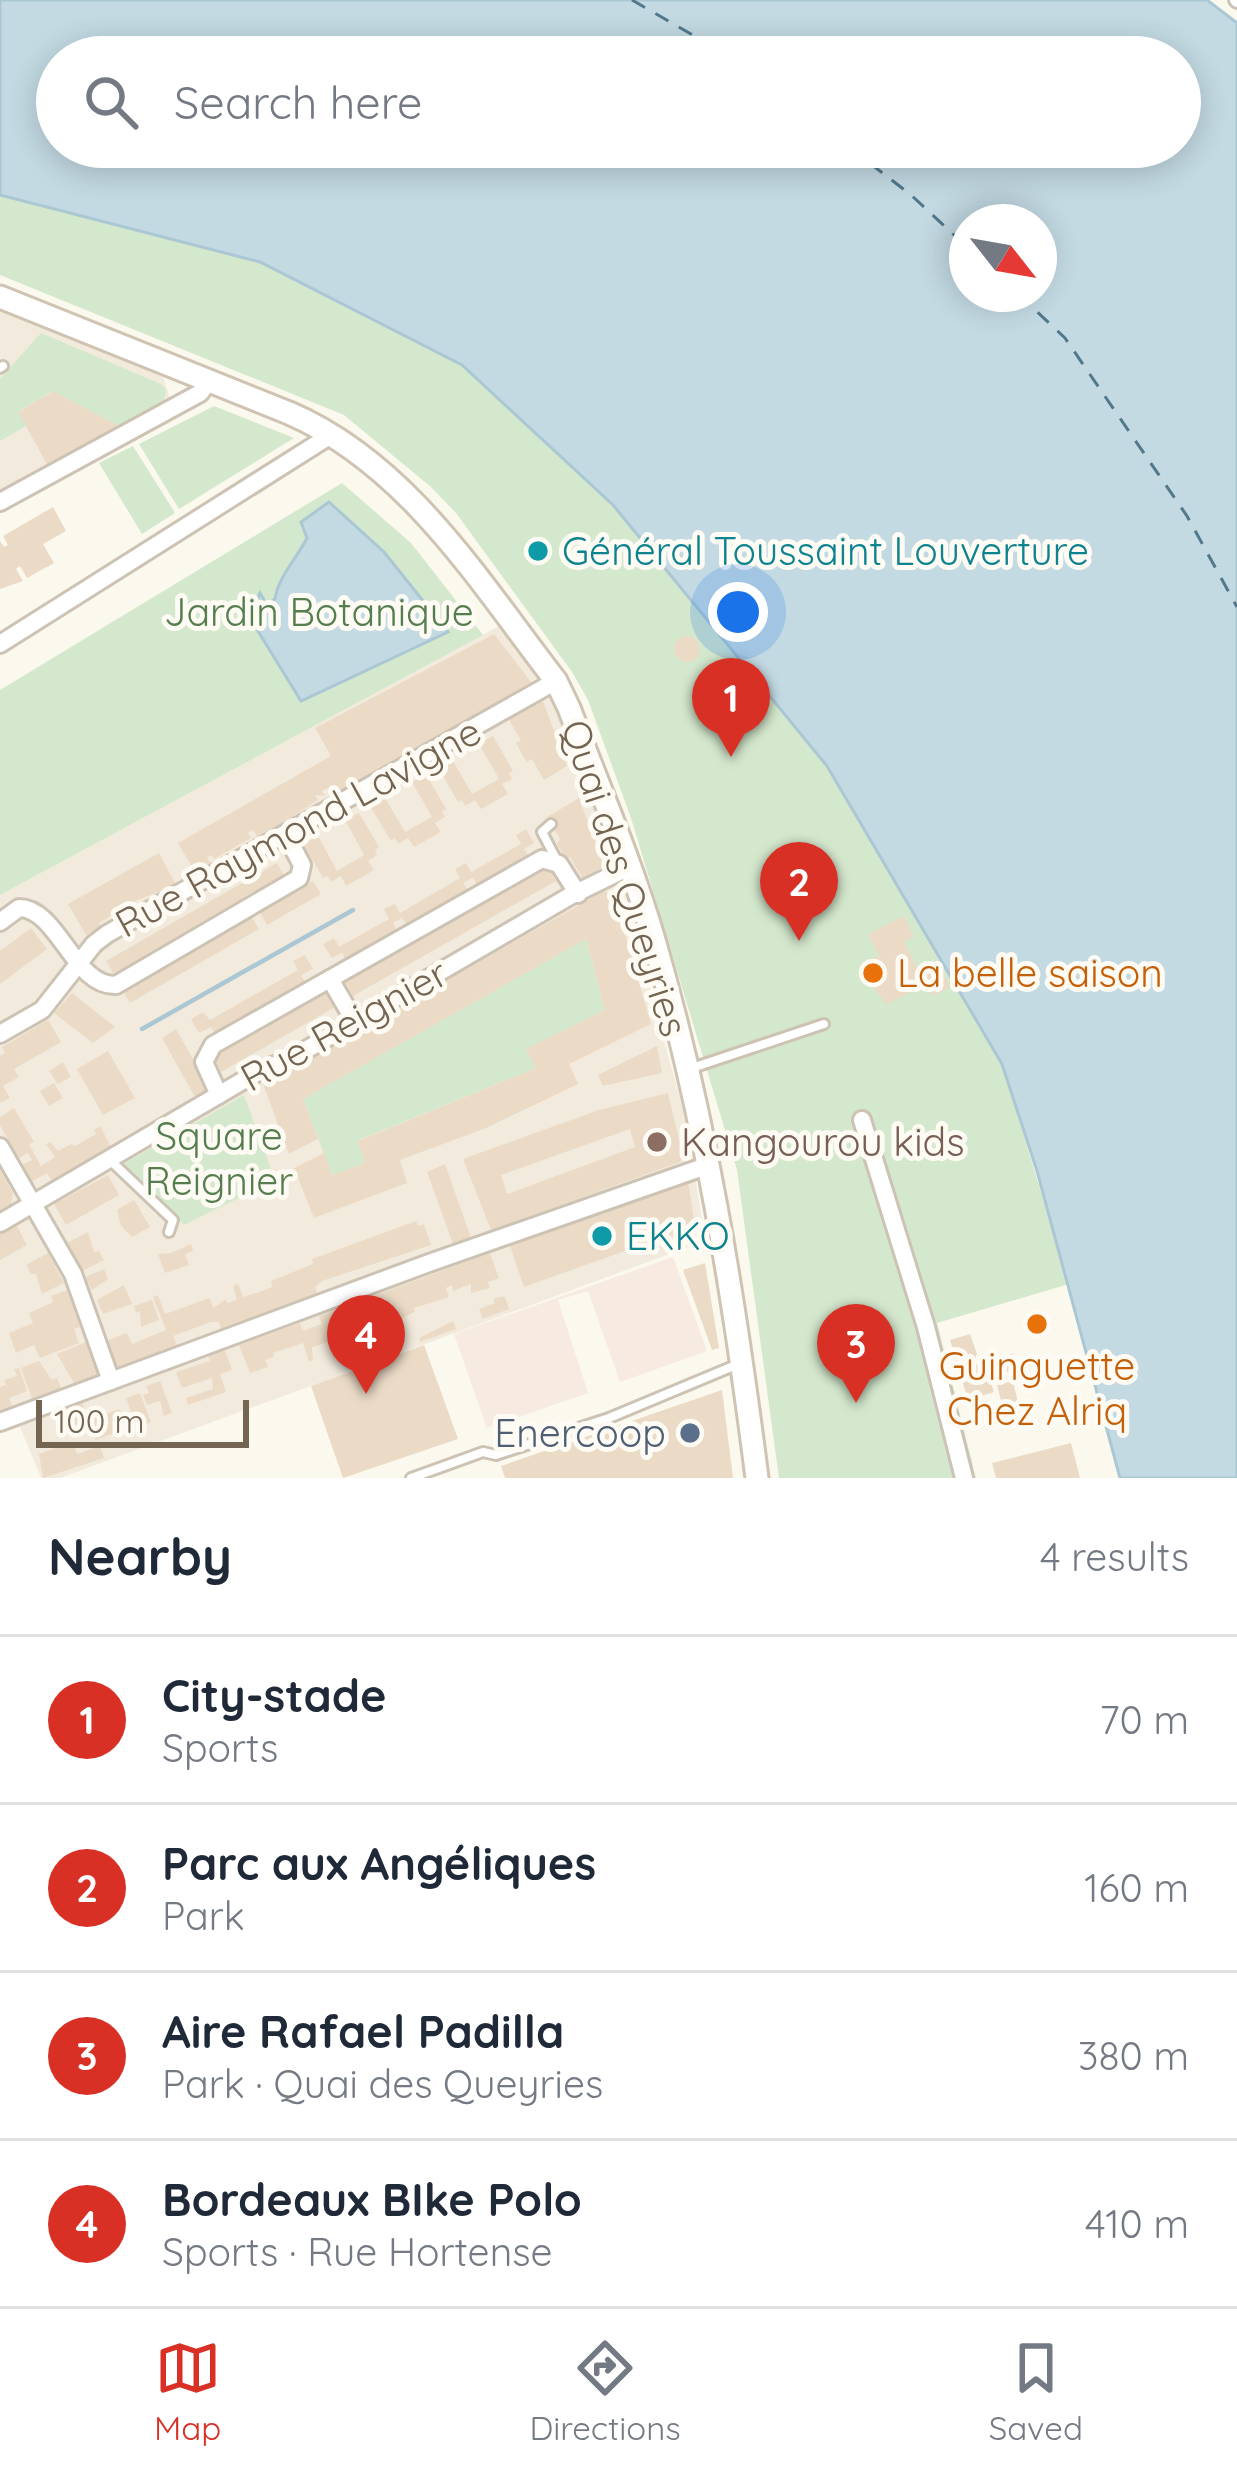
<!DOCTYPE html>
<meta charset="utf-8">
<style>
:root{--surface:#fff;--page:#f2f2f3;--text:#1f2937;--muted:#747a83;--line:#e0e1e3;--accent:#d93025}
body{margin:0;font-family:Quicksand,sans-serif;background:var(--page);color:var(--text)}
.compass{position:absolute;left:949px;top:204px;width:108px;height:108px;border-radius:50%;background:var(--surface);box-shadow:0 6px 30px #0003;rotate:121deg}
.scale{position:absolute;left:36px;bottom:30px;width:213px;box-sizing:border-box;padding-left:12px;border:6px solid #746452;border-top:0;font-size:33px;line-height:42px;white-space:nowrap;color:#746452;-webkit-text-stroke:9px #fefbf4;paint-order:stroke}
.you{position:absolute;left:738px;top:612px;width:42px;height:42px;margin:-30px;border:9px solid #fff;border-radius:50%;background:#1a73e8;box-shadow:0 0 0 18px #1a73e833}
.badge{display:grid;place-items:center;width:78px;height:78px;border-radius:50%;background:var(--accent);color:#fff;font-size:39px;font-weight:700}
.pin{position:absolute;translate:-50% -99px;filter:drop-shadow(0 3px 6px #0008)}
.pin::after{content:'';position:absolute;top:63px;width:42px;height:36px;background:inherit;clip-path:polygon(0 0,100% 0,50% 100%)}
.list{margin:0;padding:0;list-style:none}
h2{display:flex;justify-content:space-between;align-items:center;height:156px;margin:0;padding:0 48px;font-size:51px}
h2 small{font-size:39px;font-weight:400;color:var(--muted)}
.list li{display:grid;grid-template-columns:78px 1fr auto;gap:36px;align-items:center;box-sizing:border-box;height:168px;padding:0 48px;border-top:3px solid var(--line)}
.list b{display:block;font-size:45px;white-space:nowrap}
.list p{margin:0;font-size:39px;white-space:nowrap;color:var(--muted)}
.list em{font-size:39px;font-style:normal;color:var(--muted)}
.icon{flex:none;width:66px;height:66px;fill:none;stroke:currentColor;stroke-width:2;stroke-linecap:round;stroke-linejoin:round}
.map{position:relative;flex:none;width:1237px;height:1478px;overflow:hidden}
.search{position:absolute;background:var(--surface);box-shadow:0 6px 30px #0003;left:36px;right:36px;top:36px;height:132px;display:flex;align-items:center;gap:30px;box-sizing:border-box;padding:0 42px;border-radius:66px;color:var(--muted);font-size:45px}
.sheet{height:828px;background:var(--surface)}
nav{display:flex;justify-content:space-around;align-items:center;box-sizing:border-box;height:168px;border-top:3px solid var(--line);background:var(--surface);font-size:33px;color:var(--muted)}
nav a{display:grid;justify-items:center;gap:6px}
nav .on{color:var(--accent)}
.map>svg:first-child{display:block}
.residential{fill:#f2ebdd}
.commercial{fill:#f7eae0}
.green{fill:#d4e8cd}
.water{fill:#c3dae3;stroke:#abc7d4;stroke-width:3;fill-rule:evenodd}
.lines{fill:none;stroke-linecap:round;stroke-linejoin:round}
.stream{stroke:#abc7d4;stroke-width:4.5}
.ferry{stroke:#52788b;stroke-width:3;stroke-dasharray:15 12;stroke-linecap:butt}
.building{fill:#ebdbc6;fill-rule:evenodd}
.service-casing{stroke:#cdc3b4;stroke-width:14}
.pedestrian-casing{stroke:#cdc3b4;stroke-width:18}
.minor-casing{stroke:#cdc3b4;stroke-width:22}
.secondary-casing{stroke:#cfc3b2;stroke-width:27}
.service{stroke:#fff;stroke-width:8}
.pedestrian{stroke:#fff;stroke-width:12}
.minor{stroke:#fff;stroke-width:16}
.secondary{stroke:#fff;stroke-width:21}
.culture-dot{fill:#0f9aa8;stroke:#fefbf4;stroke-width:4.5}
.food-dot{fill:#e8710a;stroke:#fefbf4;stroke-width:4.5}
.education-dot{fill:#8d6e63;stroke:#fefbf4;stroke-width:4.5}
.service-dot{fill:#5c6f8a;stroke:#fefbf4;stroke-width:4.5}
.labels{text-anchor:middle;stroke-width:10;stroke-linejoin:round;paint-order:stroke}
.culture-label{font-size:39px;fill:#0d838f;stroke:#fefbf4;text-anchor:start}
.park-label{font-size:39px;fill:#557e4e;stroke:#fefbf4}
.street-label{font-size:39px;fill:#746452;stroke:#fefbf4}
.food-label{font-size:39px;fill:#c56008;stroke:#fefbf4;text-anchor:start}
.education-label{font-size:39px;fill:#785e54;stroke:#fefbf4;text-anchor:start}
.service-label{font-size:39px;fill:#4e5e75;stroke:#fefbf4;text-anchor:end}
</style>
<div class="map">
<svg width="1237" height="1478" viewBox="0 0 1237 1478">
<rect width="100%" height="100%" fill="#fbf8ee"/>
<!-- residential -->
<g class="residential">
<polygon points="0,309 163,377 175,413 0,508"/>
<polygon points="499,626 552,692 621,881 688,1129 705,1241 60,1478 41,1478 20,1427 0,1434 0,895"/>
</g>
<!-- commercial -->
<polygon class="commercial" points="673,1257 707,1351 620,1382 588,1291 558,1300 588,1393 487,1428 454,1334"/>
<!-- green -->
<g class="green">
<polygon points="0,195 260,262 462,365 613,505 827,766 1002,1064 1069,1284 937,1323 976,1478 779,1478 737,1170 631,818 588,700 572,672 456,513 431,487 344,415 0,275"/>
<polygon points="41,333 161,384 166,390 164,401 122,428 52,391 19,411 26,426 0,441 0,379"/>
<polygon points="214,406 294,438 179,509 139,444"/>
<polygon points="133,446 175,513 142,534 99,463"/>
<polygon points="342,483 411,543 483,635 0,895 0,690"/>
<polygon points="586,939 605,1010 527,1049 536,1068 359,1140 365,1163 332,1175 303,1099"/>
<polygon points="244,1095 275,1180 184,1225 122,1165"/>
</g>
<!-- water -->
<g class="water">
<path d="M0 0H1207L1237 23V1478H1120L1037 1171 1002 1064 827 766 613 505 462 365 260 262 0 195ZM57 57H1180V147H57ZM967 222H1039V294H967Z"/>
<path d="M329 502 384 552 448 632 301 701 250 618 260 593 267 605 275 599C278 577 297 558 307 538L301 522Z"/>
</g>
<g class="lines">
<!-- stream -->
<polyline class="stream" points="142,1029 353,910"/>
<!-- ferry -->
<g class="ferry">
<polyline points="632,0 731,57"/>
<polyline points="849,147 911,195 967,247"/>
<polyline points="1018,294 1065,338 1187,516 1237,607"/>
</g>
</g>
<!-- building -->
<g class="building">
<polygon points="53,391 122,428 49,468 18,412"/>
<polygon points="53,507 66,531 43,544 54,563 27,578 20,566 16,569 23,581 0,589 0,541 4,547 8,545 3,536"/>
<polygon points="494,634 532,683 332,796 327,788 322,791 325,796 315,795 318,800 258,838 253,830 248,833 251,838 214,859 212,855 207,857 211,865 196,874 178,843 331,756 315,728"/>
<circle cx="687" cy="649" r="13"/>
<polygon points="543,701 567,766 544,780 532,759 527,762 524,758 516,743 521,740 509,720"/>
<polygon points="493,736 513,771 509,773 512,779 502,784 508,794 481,809 475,800 465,806 462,800 458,802 438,767 452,759 472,794 499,779 479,744"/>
<polygon points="426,774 446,809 442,811 445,817 435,823 441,832 414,847 408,838 398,844 395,838 391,841 370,806 385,798 405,832 432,817 412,782"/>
<polygon points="579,798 604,866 583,879 570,857 566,859 557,844 560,839 547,817"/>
<polygon points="359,813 379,847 375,850 377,855 368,861 374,870 346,886 341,876 331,882 328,876 323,878 303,844 318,836 337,871 364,855 345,820"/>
<polygon points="526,829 534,843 524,849 530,858 479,887 473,878 463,883 469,892 408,927 402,918 393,923 398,933 347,962 342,953 332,958 323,944 334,938 339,947 389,919 384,909 395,904 400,913 460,878 455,869 466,863 471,872 521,844 516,835"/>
<polygon points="159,853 176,885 135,901 99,923 101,927 86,935 68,904"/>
<polygon points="277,863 285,877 114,975 106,961"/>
<polygon points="548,867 556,881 353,996 345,982"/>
<polygon points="313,881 321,894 267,925 259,911"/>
<polygon points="604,891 614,896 651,1024 569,1064 578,1084 486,1128 400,1160 407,1183 314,1218 294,1168 324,1153 332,1175 365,1163 358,1141 536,1068 526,1049 605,1010 586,939 303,1099 318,1139 289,1154 263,1084"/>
<polygon points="251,916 259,929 130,1003 122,989"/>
<polygon points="903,916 914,936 904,942 920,974 938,965 950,987 932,996 926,984 886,1005 859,965 879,955 868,934"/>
<polygon points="31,928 47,949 0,984 0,951"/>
<polygon points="305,955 313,969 301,975 307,985 216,1036 211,1027 199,1033 191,1019 203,1012 210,1020 298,970 293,961"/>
<polygon points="72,993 115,1027 93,1043 54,1013"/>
<polygon points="326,993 335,1007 221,1072 213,1057"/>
<polygon points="48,1020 61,1042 14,1069 19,1077 3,1086 10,1098 0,1103 0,1056 5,1053 2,1047"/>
<polygon points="176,1029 211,1091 196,1099 162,1038"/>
<polygon points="657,1046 662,1073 603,1086 598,1075"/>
<polygon points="108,1051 135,1098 103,1115 77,1069"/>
<polygon points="63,1062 71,1077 58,1084 49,1071"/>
<polygon points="54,1083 63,1098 49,1106 40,1091"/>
<path d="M668 1093 683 1156 680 1162 491 1230 463 1159 599 1110ZM630 1129 635 1147 507 1194 501 1175Z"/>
<polygon points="14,1108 34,1142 29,1144 41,1166 55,1157 46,1144 50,1142 58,1151 71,1144 75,1146 96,1134 94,1130 100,1126 111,1147 52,1181 47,1173 31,1182 22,1165 32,1160 28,1153 18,1159 0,1125 0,1117"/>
<polygon points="445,1164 471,1238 453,1244 427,1172"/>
<polygon points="0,1170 13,1193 11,1204 0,1210"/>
<polygon points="108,1175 119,1195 66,1225 54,1204"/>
<polygon points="688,1181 695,1226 524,1287 510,1246"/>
<polygon points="134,1200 150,1227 132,1237 121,1226 117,1210"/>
<polygon points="416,1221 418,1226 424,1224 431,1245 322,1281 315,1287 318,1294 221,1329 219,1322 211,1322 173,1336 177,1345 117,1367 108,1340 127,1333 132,1344 166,1330 153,1297 158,1295 165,1314 210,1298 213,1308 226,1299 227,1303 237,1300 233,1286 238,1284 243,1297 262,1291 272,1287 271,1281 313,1264 312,1259"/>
<polygon points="8,1225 17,1226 27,1245 0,1260 0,1232 10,1228"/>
<polygon points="88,1232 94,1252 99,1251 104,1260 82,1271 67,1243"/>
<polygon points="191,1244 193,1251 185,1254 189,1265 165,1273 158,1254 171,1253"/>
<polygon points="48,1253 64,1283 42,1294 36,1274 31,1274 26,1265"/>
<polygon points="490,1253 499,1278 488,1282 490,1288 471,1293 471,1284 453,1291 452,1285 446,1288 449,1297 414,1308 415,1312 393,1322 391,1315 378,1316 341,1334 346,1342 341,1344 339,1339 312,1347 313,1360 309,1362 303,1343 273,1353 274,1357 265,1360 268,1367 250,1373 239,1345 300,1323 303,1331 322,1324 319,1316"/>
<polygon points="705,1263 719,1348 712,1350 683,1270"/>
<polygon points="104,1269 108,1279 92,1290 85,1277"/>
<polygon points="124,1285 132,1304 103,1314 97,1300"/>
<polygon points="67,1290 80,1327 74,1329 79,1343 40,1358 34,1345 16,1353 9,1333 33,1323 29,1313 53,1302 51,1296"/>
<polygon points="499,1297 505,1297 509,1309 483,1319 479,1309 495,1303 493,1299"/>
<polygon points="152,1300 159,1320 141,1327 140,1311 136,1313 134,1306"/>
<polygon points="453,1321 456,1329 420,1342 419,1338"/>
<polygon points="970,1334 977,1354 972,1366 1013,1353 1018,1369 989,1377 994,1392 968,1400 950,1340"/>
<polygon points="86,1342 98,1375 74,1383 57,1354"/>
<polygon points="424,1345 458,1439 343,1478 311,1386"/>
<polygon points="225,1350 232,1370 220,1374 226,1392 188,1405 186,1398 213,1389 212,1378 182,1388 176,1372 210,1361 208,1356"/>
<polygon points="39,1361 52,1380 57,1378 61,1388 32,1399 21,1368"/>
<polygon points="19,1368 27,1391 9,1398 12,1406 0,1410 0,1387 6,1385 4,1380 17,1376 14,1369"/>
<polygon points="160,1381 172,1413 164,1416 160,1401 147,1405 143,1395 149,1393 146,1386"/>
<polygon points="1013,1381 1022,1420 1007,1424 997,1385"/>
<polygon points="722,1390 733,1478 505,1478 501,1466"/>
<polygon points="140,1393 151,1422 137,1428 126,1398"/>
<polygon points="82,1403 89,1420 120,1409 127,1428 96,1440 83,1423 61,1431 54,1413"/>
<polygon points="73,1442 77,1454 100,1446 104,1458 43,1478 39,1454"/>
<polygon points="1071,1443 1080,1478 996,1478 992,1463"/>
</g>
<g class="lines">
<!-- service casing -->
<g class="service-casing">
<g id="service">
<polyline points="0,368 3,366"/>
<polyline points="551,824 542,832 555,857"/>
<polyline points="689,1069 824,1024"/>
<polyline points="112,1162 173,1220 169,1232"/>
<polyline points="411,1478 483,1452 496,1455 609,1418 736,1365"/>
</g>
</g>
<!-- pedestrian casing -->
<g class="pedestrian-casing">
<polyline id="pedestrian" points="1236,0 1237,1"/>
</g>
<!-- minor casing -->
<g class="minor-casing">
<g id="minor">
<polyline points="0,502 200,393 208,382"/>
<polyline points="0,644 331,435"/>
<path d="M0 922 19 908C58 908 74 987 116 985L299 878 302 865 286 835"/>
<polyline points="330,979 355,1022"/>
<polyline points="0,1034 42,1010 94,944 107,934 556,681"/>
<polyline points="219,1095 204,1062 213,1045 542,859 559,864 578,894"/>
<polyline points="862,1120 926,1327 964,1478"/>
<polyline points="0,1147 73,1274 111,1381"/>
<polyline points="0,1223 263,1069 287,1061 570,896 629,867"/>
<polyline points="0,1422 429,1263 709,1165"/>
</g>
</g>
<!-- secondary casing -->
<g class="secondary-casing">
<path id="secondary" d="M0 297 289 413C408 464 480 583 556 681L569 708C598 785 631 861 654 940 705 1115 734 1297 757 1478"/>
</g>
<!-- service -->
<use href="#service" class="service"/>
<!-- pedestrian -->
<use href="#pedestrian" class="pedestrian"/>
<!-- minor -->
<use href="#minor" class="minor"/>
<!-- secondary -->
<use href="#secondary" class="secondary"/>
</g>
<!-- markers -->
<g class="culture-dot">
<circle cx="538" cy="551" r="12"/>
<circle cx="602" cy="1236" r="12"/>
</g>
<g class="food-dot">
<circle cx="873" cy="973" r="12"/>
<circle cx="1037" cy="1324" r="12"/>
</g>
<circle class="education-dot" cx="657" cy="1142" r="12"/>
<circle class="service-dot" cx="690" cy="1433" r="12"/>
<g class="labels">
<!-- culture labels -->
<g class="culture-label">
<text x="562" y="565">Général Toussaint Louverture</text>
<text x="626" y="1250">EKKO</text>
</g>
<!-- park labels -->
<g class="park-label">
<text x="319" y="626">Jardin Botanique</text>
<text x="219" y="1150">Square<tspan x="219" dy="45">Reignier</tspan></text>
</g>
<!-- street labels -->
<g class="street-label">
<text transform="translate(298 827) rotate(-29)" y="14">Rue Raymond Lavigne</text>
<text transform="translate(625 878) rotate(72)" y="14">Quai des Queyries</text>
<text transform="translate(344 1025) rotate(-29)" y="14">Rue Reignier</text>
</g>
<!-- food labels -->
<g class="food-label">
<text x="897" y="987">La belle saison</text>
<text x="1037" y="1380" text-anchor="middle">Guinguette<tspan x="1037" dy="45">Chez Alriq</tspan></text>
</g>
<!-- education labels -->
<g class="education-label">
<text x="681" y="1156">Kangourou kids</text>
</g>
<!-- service labels -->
<g class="service-label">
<text x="666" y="1447">Enercoop</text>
</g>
</g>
</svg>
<svg class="compass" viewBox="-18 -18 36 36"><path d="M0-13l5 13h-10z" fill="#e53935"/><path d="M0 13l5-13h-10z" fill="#747a83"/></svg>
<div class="scale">100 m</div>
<div class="you"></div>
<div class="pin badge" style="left:731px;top:757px">1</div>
<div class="pin badge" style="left:799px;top:941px">2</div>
<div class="pin badge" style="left:856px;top:1403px">3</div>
<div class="pin badge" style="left:366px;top:1394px">4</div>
<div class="search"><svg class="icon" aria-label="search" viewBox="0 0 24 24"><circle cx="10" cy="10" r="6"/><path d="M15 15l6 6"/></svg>Search here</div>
</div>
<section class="sheet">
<h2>Nearby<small>4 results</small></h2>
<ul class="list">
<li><span class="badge">1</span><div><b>City-stade</b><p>Sports</p></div><em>70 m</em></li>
<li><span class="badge">2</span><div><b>Parc aux Angéliques</b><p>Park</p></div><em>160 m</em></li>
<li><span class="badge">3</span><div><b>Aire Rafael Padilla</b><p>Park · Quai des Queyries</p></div><em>380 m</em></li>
<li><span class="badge">4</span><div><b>Bordeaux BIke Polo</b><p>Sports · Rue Hortense</p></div><em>410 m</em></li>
</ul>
</section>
<nav>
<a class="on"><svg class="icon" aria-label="map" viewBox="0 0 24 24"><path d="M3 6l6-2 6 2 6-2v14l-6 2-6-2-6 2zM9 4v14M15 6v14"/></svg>Map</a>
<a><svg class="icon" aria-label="directions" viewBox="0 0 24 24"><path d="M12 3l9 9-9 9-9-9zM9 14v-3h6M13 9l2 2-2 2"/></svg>Directions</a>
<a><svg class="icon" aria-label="saved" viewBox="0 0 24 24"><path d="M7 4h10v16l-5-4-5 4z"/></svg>Saved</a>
</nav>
